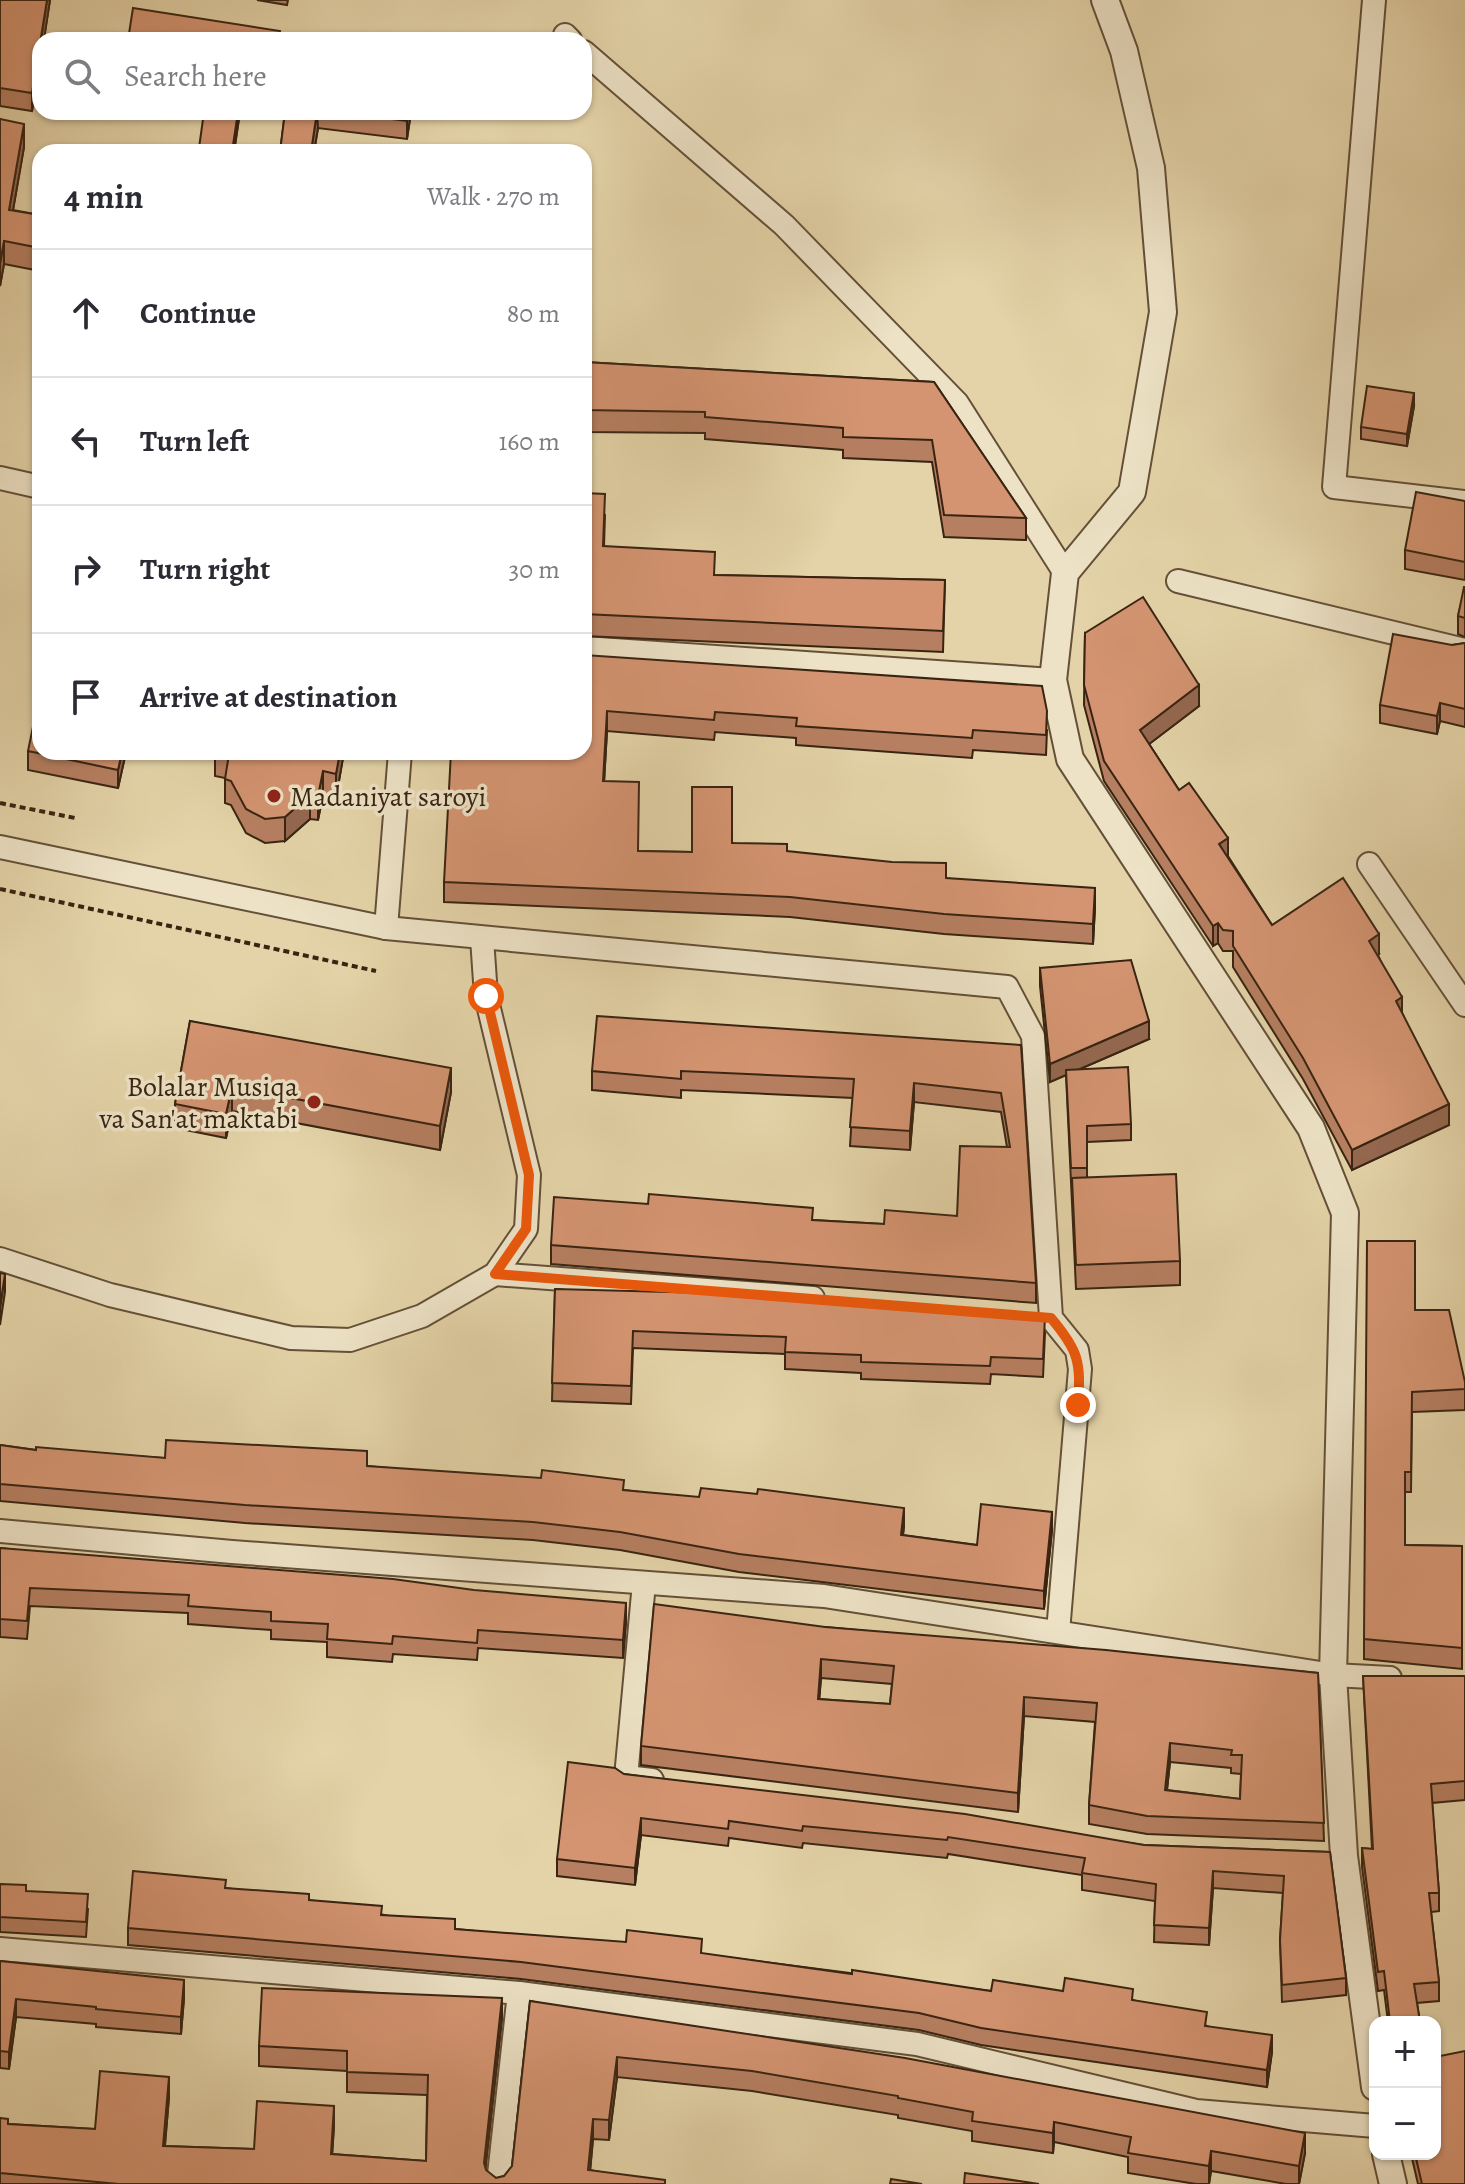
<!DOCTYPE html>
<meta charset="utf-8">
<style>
:root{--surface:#fff;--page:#f7f7f7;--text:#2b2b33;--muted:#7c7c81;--line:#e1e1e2}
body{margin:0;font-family:Alegreya,serif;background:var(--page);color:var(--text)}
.controls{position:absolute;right:24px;bottom:24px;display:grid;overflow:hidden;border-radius:16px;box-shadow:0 2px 6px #0004}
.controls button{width:72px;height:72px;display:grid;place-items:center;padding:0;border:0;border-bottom:2px solid var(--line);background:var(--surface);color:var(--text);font:40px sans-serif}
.stop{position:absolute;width:24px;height:24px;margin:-18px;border:6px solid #ea580c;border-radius:50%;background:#fff}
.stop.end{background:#ea580c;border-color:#fff;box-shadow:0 2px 8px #0008}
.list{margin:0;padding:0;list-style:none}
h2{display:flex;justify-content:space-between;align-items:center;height:104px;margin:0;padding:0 32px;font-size:34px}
h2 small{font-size:26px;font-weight:400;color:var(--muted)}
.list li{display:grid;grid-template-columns:52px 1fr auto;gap:24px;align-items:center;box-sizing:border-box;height:128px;padding:0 32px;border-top:2px solid var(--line)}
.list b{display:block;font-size:30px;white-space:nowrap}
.list em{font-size:26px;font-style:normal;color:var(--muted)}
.icon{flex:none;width:44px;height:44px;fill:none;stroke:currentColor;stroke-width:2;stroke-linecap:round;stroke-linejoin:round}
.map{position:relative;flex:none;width:1465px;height:2184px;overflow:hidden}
.search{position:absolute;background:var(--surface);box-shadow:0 2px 6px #0004;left:32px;top:32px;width:560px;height:88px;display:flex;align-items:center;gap:20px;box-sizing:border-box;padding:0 28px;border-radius:24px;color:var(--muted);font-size:30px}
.panel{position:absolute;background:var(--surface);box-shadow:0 2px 6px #0004;left:32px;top:144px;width:560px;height:616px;border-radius:24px}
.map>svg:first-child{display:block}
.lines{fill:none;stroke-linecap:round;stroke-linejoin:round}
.minor-casing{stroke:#645038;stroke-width:26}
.tertiary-casing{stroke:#645038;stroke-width:30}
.path{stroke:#392412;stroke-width:4;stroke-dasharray:6 4;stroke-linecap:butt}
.minor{stroke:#ede2c6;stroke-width:22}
.tertiary{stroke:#ede2c6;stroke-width:26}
.wall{fill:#b67f61;stroke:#392412;stroke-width:2;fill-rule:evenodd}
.shaded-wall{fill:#94684f;stroke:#392412;stroke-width:2}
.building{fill:#d49471;stroke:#392412;stroke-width:2;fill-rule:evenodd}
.route{stroke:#ea580c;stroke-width:10}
.poi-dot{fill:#8f2418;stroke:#ede2c6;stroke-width:3}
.labels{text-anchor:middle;stroke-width:7;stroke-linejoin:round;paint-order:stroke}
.poi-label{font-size:28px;fill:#392412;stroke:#ede2c6;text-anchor:start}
</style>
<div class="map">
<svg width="1465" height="2184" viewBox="0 0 1465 2184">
<rect width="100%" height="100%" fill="#e4d3a8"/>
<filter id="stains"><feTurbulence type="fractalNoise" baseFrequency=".0025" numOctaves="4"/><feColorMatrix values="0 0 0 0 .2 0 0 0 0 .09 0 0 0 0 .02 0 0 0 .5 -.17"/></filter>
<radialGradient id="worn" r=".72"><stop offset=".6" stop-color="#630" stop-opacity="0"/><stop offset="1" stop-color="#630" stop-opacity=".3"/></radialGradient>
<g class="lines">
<!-- minor casing -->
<g class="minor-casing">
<g id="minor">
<polyline points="1374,0 1334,487 1465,502"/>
<polyline points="565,35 570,40"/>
<polyline points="584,52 784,225 957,403 1065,573"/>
<polyline points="0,478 40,487"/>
<polyline points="1178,581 1465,650"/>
<polyline points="584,648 1053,680"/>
<polyline points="0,847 386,928 1007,987 1033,1036 1051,1318 1077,1350 1080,1369 1058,1632"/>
<polyline points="1369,864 1465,1005"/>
<polyline points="386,928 400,752"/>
<polyline points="0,1259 110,1295 291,1338 350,1340 422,1316 495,1274 526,1229 529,1175 486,996 482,938"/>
<polyline points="495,1274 813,1298"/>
<polyline points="0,1531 232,1552 824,1596 1333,1675 1390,1678"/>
<polyline points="644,1583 626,1777 652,1780"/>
<polyline points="0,1949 519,1993 917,2044 1196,2111 1375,2126"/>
<polyline points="498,2184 519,1993"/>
</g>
</g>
<!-- tertiary casing -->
<g class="tertiary-casing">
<g id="tertiary">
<polyline points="1105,0 1124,51 1151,168 1163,312 1132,492 1065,573 1053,680 1070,759 1311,1128 1345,1213 1333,1675 1344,1856 1375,2087"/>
<polyline points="1386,2154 1393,2184"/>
</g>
</g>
<!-- path -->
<g class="path">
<polyline points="0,803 75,818"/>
<polyline points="0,889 376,971"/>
</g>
<!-- minor -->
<use href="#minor" class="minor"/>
<!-- tertiary -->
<use href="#tertiary" class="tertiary"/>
</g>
<!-- wall -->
<g class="wall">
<polygon points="0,0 50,0 32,111 0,106"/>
<polygon points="257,0 288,0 287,5"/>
<polygon points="240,112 234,152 199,152 199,148"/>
<polygon points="285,112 411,112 407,139 318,128 314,152 280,152"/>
<polygon points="0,119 24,147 13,210 40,215 40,285 40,271 4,264 0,286"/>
<polygon points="584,362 934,382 1026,518 1026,540 944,537 932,462 843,458 843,450 705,439 705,433 584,432"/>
<polygon points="1414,406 1407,446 1361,439 1361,427"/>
<polygon points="584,493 605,515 604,546 715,575 945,580 943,652 584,636"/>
<polygon points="1465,501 1465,580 1405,569 1405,550"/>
<polygon points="1465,587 1465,637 1458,634 1458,616"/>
<polygon points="1085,633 1199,706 1149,744 1179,790 1228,856 1272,925 1379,954 1378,955 1449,1125 1352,1170 1303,1079 1233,967 1233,951 1223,951 1218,943 1213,946 1104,781 1084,705"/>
<polygon points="1465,643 1465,727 1440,721 1437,734 1380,723 1380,705 1452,645"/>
<polygon points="584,655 1047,730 1046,755 973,750 972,758 796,745 796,738 715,732 714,740 607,731 604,782 638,851 692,852 732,843 946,878 1095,907 1093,944 944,934 790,917 444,902 444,882"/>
<polygon points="28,751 40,752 126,752 118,788 28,770"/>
<polygon points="215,752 344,752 336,798 323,795 318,820 310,819 285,841 265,843 246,833 231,805 225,803 225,778 215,776"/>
<polygon points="1040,968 1149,1039 1080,1069 1131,1124 1131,1140 1087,1142 1087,1177 1180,1261 1180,1285 1076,1289 1066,1075 1050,1082 1040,986"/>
<polygon points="190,1021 451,1092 440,1150 232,1111 226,1138 175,1128 175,1104"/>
<polygon points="1021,1045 1036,1283 1036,1303 551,1264 551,1245 813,1220 884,1224 957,1216 1007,1147 1001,1112 914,1102 910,1150 850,1146 853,1098 681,1090 681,1098 592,1090 592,1071"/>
<polygon points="555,1289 1045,1333 1043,1377 991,1374 990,1384 861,1379 861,1373 785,1369 785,1354 633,1348 631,1404 552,1401"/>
<polygon points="1415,1310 1465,1382 1465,1410 1412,1412 1411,1492 1405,1492 1405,1545 1462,1546 1462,1669 1364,1659 1364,1639"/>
<polygon points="0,1445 36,1450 165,1458 367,1466 624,1490 904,1526 903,1535 977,1545 1052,1530 1044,1609 739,1572 620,1550 533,1540 245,1523 0,1501"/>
<polygon points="0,1548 626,1621 623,1658 478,1648 477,1660 393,1654 392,1662 327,1657 327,1642 271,1639 271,1630 188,1624 188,1613 30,1606 27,1639 0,1637"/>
<path d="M825 1627 1318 1673 1324 1841 1147 1834 1089 1824V1805L1095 1722 1024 1716 1018 1812 641 1765V1746ZM821 1678 892 1684 890 1704 819 1699ZM1170 1762 1231 1768V1773L1241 1774 1240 1799 1167 1790Z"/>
<polygon points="1363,1676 1465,1676 1465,1800 1432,1803 1439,1893 1439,1911 1431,1912 1439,1982 1439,2001 1417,2003 1420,2022 1388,2022 1384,1990 1378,1991 1362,1867 1362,1848 1372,1849"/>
<polygon points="624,1774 1144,1845 1330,1852 1346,1978 1346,1995 1282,2002 1280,1940 1283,1893 1213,1888 1209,1945 1154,1942 1155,1901 1082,1890 1082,1875 948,1854 947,1858 803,1843 802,1848 729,1838 728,1846 641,1835 635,1885 557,1876 557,1859"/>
<polygon points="0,1884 88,1909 86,1937 0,1932"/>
<polygon points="226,1888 309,1900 455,1929 702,1954 991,1991 1063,1991 1133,2000 1207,2026 1272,2052 1267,2087 981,2045 919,2030 521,1979 128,1945 128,1928"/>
<polygon points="0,1961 184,1998 181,2034 96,2027 96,2024 16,2017 9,2069 0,2068"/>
<polygon points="530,2001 1305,2153 1299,2184 1286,2184 1211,2171 1209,2184 1196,2184 1128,2173 1128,2157 1054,2142 1053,2153 972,2141 972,2131 898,2118 898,2115 752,2091 617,2077 609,2140 593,2139 590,2170 665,2184 0,2184 0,2118 8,2124 95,2129 169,2097 165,2146 254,2149 334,2126 332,2154 426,2161 427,2095 347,2092 347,2071 259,2066 259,2046 502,2018 485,2170 496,2178 504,2176 512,2166"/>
<polygon points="1411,2154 1435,2154 1465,2184 1418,2184"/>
</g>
<!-- shaded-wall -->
<g class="shaded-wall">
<polygon points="47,0 50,0 44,40 41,40"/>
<polygon points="40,44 40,62 32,111 32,93"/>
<polygon points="238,112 240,112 234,152 232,152"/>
<polygon points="317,112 318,128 314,152 311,152"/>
<polygon points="409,112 411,112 407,139 407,121"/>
<polygon points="24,124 24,147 9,233 9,210"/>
<polygon points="4,241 4,264 0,286 0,263"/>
<polygon points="1414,393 1414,406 1407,446 1407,434"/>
<polygon points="1199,685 1199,706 1140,751 1140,730"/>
<polygon points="1440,703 1440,721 1437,734 1437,716"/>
<polygon points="607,711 607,731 603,801 603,781"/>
<polygon points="122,752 126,752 118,788 118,770"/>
<polygon points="340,752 344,752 336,798 336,774"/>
<polygon points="323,771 323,795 318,820 318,796"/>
<polygon points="310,795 310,819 285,841 285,817"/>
<polygon points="1228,838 1228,859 1219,844"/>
<polygon points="1095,888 1095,907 1093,944 1093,924"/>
<polygon points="1218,923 1218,943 1213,946 1213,926"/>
<polygon points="1379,934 1379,954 1369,961 1369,941"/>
<polygon points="1402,997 1402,1018 1396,1001"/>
<polygon points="1149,1021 1149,1039 1050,1082 1050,1064"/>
<polygon points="451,1068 451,1092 440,1150 440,1126"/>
<polygon points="914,1083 914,1102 910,1150 910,1131"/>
<polygon points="232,1087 232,1111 226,1138 226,1114"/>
<polygon points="1449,1104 1449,1125 1352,1170 1352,1150"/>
<polygon points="5,1274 5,1292 0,1325 0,1307"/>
<polygon points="904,1508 904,1526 901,1552 901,1535"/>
<polygon points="1052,1512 1052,1530 1044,1609 1044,1591"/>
<polygon points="626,1603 626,1621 623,1658 623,1640"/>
<polygon points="821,1659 821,1678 818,1717 818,1699"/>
<polygon points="1024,1697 1024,1716 1018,1812 1018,1793"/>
<polygon points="1170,1743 1170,1762 1165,1808 1165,1790"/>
<polygon points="641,1818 641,1835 635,1885 635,1868"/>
<polygon points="1213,1871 1213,1888 1209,1945 1209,1928"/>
<polygon points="184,1980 184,1998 181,2034 181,2017"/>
<polygon points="502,1998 502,2018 484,2182 484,2163"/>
<polygon points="16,1999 16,2017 9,2069 9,2052"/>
<polygon points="1272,2035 1272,2052 1267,2087 1267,2070"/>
<polygon points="617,2057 617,2077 609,2140 609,2120"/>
<polygon points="169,2077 169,2097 163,2166 163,2146"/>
<polygon points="334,2106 334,2126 331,2174 331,2154"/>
<polygon points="593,2119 593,2139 589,2184 588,2170"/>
<polygon points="1054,2122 1054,2142 1053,2153 1053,2133"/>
<polygon points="1305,2133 1305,2153 1299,2184 1299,2166"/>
<polygon points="1211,2151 1211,2171 1209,2184 1209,2166"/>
</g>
<!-- building -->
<g class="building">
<polygon points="0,0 47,0 32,93 0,88"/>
<polygon points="133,8 280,31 278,40 128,40"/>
<polygon points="204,112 238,112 232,152 199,148"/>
<polygon points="285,112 317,112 311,152 280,152"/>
<polygon points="336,112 409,112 407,121"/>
<polygon points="0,119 24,124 9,210 40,215 40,248 4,241 0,263"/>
<polygon points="584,362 934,382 1026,518 944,515 932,440 843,437 843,428 705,417 705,412 584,410"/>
<polygon points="1367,386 1414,393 1407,434 1361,427"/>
<polygon points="1416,492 1465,501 1465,562 1405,550"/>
<polygon points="584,493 605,494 603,546 715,552 714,575 945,580 943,631 584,614"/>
<polygon points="1464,587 1465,587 1465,618 1458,616"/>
<polygon points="1143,597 1199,685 1140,730 1179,790 1189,783 1228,838 1219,844 1272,925 1343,878 1379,934 1369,941 1402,997 1396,1001 1449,1104 1352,1150 1303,1058 1233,946 1233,931 1223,930 1218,923 1213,926 1104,761 1084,685 1085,633"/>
<polygon points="1393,634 1452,645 1465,643 1465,709 1440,703 1437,716 1380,705"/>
<polygon points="584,655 1042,686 1047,711 1046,735 973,730 972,738 796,726 797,718 715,712 714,720 607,711 603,781 639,782 638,851 692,852 692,787 732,787 732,843 787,844 787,851 892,862 946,863 946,878 1095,888 1093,924 944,914 790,897 444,882 451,752 584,752"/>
<polygon points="40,693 40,752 122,752 118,770 28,751"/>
<polygon points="216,752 340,752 336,774 323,771 318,796 310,795 285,817 265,819 246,809 231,781 225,779 229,754"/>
<polygon points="1131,960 1149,1021 1050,1064 1040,968"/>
<polygon points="597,1016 1021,1045 1036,1283 551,1245 554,1197 648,1204 649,1194 813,1208 812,1220 884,1224 885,1210 957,1216 960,1146 1010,1147 1001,1093 914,1083 910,1131 850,1127 854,1079 681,1071 681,1079 592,1071"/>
<polygon points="190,1021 451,1068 440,1126 232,1087 226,1114 175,1104"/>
<polygon points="1128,1067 1131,1124 1087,1126 1087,1168 1071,1168 1066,1070"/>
<polygon points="1176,1174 1180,1261 1076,1265 1072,1178"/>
<polygon points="1367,1241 1415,1241 1415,1310 1449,1310 1465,1382 1465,1389 1412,1392 1411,1472 1405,1472 1405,1545 1462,1546 1462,1648 1364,1639"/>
<polygon points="0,1273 5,1274 0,1307"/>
<polygon points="555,1289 818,1296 1045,1316 1043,1359 991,1357 990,1366 861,1362 861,1355 785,1352 786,1337 633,1331 631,1386 552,1383"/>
<polygon points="166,1440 367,1451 367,1466 541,1478 542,1470 624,1480 623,1490 699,1497 701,1488 757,1494 758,1489 904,1508 901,1535 977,1545 981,1504 1052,1512 1044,1591 739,1554 620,1532 533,1522 245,1505 0,1484 0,1445 36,1450 36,1447 165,1458"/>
<polygon points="0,1548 393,1579 474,1590 626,1603 623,1640 478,1630 477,1643 393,1636 392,1644 327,1639 328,1624 271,1621 271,1612 188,1606 189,1595 30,1588 27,1621 0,1619"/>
<path d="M654 1604 825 1627 1106 1650 1318 1673 1324 1823 1147 1816 1089 1805 1097 1703 1024 1697 1018 1793 641 1746ZM821 1659 894 1666 890 1704 818 1699ZM1170 1743 1232 1750 1231 1755H1242L1240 1799 1165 1790Z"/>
<polygon points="1363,1676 1465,1676 1465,1781 1431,1784 1439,1893 1429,1893 1439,1982 1414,1984 1420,2022 1390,2022 1384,1971 1378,1972 1362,1848 1373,1849"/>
<polygon points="568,1762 615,1768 624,1774 965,1814 1144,1845 1330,1852 1346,1978 1282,1985 1280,1940 1284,1876 1213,1871 1209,1928 1154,1925 1156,1884 1082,1873 1085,1858 948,1837 947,1840 803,1826 802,1831 729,1821 728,1829 641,1818 635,1868 557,1859"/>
<polygon points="133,1871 226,1880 225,1888 309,1894 309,1900 382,1906 381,1915 455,1919 455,1929 626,1942 627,1930 702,1939 701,1953 852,1974 852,1970 991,1991 993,1980 1063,1991 1065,1978 1133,1989 1132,2000 1207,2012 1205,2026 1272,2035 1267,2070 981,2028 919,2013 521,1962 128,1928"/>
<polygon points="0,1884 26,1885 26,1891 88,1894 86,1922 0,1917"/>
<polygon points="0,1961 184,1980 181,2017 96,2009 96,2007 16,1999 9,2052 0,2051"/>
<polygon points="262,1988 502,1998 484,2163 486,2170 496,2178 504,2176 512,2166 530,2001 905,2058 1305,2133 1299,2166 1211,2151 1209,2166 1128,2153 1131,2137 1054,2122 1053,2133 972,2121 973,2112 898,2098 898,2096 752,2071 617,2057 609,2120 593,2119 588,2170 665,2180 665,2184 119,2184 0,2173 0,2118 8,2119 8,2124 95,2129 100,2071 169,2077 163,2146 254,2149 257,2101 334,2106 331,2154 426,2161 428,2075 347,2072 347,2051 259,2046"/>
<polygon points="1465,2051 1465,2184 1422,2184 1415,2154 1435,2154 1435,2057"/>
<polygon points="965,2173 1039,2184 964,2184"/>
<polygon points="891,2179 922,2184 890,2184"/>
</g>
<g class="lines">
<!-- route -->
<path class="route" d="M486 996 529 1175 526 1229 495 1274 1051 1318C1079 1351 1081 1362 1078 1405"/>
</g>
<!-- markers -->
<g class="poi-dot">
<circle cx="274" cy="796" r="8"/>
<circle cx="314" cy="1102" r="8"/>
</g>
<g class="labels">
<!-- poi labels -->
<g class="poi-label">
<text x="290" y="806">Madaniyat saroyi</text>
<text x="298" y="1096" text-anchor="end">Bolalar Musiqa<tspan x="298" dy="32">va San'at maktabi</tspan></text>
</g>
</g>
<rect width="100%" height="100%" filter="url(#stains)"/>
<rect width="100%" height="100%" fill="url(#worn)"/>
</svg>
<div class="controls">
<button>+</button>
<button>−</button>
</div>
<div class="stop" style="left:486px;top:996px"></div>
<div class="stop end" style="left:1078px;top:1405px"></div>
<div class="search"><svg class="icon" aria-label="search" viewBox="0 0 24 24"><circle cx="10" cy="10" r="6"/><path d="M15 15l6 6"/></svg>Search here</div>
<section class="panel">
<h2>4 min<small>Walk · 270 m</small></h2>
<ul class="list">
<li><svg class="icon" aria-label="ahead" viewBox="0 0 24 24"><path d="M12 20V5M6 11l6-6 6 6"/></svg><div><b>Continue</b></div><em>80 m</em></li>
<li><svg class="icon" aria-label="left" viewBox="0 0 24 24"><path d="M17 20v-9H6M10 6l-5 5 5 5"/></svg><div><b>Turn left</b></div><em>160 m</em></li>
<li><svg class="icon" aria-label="right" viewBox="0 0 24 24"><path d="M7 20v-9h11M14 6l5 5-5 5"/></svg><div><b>Turn right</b></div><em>30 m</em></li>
<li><svg class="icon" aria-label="arrive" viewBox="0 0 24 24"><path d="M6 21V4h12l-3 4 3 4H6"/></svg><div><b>Arrive at destination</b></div></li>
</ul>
</section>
</div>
